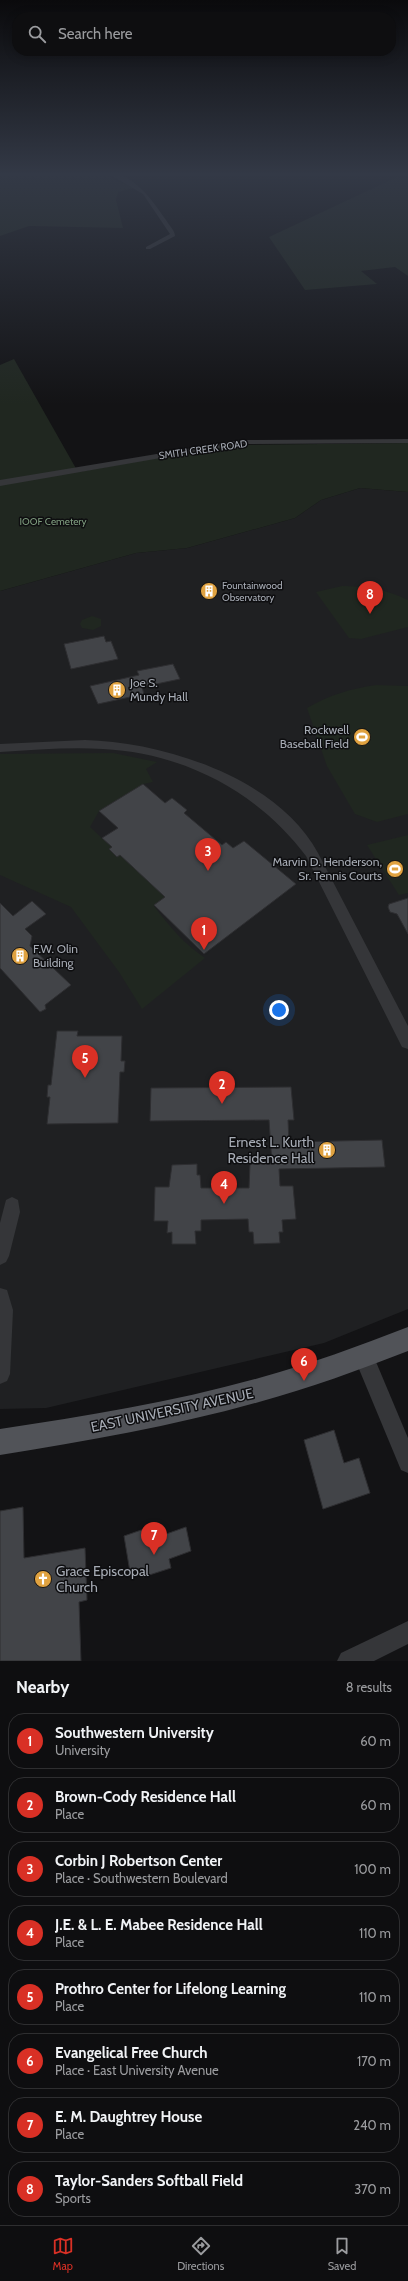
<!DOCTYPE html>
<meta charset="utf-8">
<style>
:root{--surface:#0e0e10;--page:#171719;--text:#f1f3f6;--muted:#9b9c9f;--line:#2e2e30;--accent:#d93025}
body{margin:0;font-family:Cabin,sans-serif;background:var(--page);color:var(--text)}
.you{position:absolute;left:279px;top:1010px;width:14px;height:14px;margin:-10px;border:3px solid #fff;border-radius:50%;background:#1a73e8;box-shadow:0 0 0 6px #1a73e833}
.badge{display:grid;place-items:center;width:26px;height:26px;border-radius:50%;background:var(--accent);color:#fff;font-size:13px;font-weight:700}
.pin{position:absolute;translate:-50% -33px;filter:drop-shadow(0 1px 2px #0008)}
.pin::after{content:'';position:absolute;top:21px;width:14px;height:12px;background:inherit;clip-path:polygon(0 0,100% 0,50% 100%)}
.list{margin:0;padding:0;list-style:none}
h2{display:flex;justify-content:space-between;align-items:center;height:52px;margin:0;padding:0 16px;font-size:17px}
h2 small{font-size:13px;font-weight:400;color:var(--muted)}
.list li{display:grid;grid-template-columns:26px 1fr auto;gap:12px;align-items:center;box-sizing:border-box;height:56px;margin:0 8px 8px;padding:0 8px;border:1px solid var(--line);border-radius:16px}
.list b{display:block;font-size:15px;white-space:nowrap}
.list p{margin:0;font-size:13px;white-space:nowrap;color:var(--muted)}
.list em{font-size:13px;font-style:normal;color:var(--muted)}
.icon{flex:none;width:22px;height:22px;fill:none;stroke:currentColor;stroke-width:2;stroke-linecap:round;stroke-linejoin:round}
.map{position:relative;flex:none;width:408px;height:1661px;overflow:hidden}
.search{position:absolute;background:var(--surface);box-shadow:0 2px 10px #0003;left:12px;right:12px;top:12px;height:44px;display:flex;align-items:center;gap:10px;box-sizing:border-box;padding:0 14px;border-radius:16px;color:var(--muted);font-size:15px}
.sheet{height:564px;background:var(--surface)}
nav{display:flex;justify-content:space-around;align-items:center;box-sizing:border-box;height:56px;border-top:1px solid var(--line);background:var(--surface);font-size:11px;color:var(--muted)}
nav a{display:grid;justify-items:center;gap:2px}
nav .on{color:var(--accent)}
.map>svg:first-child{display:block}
.built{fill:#1f2022}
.green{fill:#202720}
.building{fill:#424448;stroke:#2e2e31}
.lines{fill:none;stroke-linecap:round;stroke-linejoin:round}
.minor{fill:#353639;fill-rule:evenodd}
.major{fill:#515358;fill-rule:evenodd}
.labels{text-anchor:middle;stroke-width:3;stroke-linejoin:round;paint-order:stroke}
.far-street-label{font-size:10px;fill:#a6abb4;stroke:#0e0e10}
.far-park-label{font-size:10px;fill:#7f9d7f;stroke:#0e0e10}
.far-poi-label{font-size:10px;fill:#a6abb4;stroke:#0e0e10;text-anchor:start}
.poi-label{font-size:12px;fill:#a6abb4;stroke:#0e0e10;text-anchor:start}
.near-poi-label{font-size:14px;fill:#a6abb4;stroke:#0e0e10;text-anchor:end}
.near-street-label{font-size:14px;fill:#a6abb4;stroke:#0e0e10}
</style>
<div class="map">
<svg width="408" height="1661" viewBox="0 0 408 1661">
<rect width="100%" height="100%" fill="#131315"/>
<!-- built -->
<polygon class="built" points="360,488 408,492 408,1309 324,1343 46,1408 0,1409 0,591 136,553 187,548 295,518 321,500"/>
<!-- green -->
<g class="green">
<polygon points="0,173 101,173 133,188 118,192 116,200 123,228 29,226 0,236"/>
<polygon points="397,177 408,179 408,276 395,267 361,271 377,284 305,290 269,237"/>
<polygon points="14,359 78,472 229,445 408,443 408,492 360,488 321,500 295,518 187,548 136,553 0,591 0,365"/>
<path d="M342 586C366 586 385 589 408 600V627L361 639 349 638 316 592Z"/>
<polygon points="92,616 101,619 101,626 93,630 82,628 80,624 82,620"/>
<path d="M376 685 408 686V814L377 822 355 814 327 766 307 708C329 695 350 689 376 685Z"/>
<path d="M113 753 157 762 146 769 153 782 143 784 99 811 90 827 165 897 154 906C169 926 184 944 205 958L142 1009 119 972 71 907 0 875V754Z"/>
<polygon points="408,835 408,893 399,895 367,845"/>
</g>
<!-- building -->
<g class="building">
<polygon points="104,636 106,642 111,641 118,659 71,669 64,644"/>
<polygon points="173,664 180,679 142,687 144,694 98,704 90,686 139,675 137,671"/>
<polygon points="143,784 165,803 172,798 187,810 184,813 222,845 226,842 233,848 244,841 296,884 204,954 154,905 165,897 120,855 117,857 109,849 112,847 102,838 118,828 99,811"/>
<polygon points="408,898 408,934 397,914 390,912 388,907 389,904"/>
<polygon points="32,901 46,914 25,929 32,936 30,946 71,985 45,1005 46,1009 40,1012 0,968 0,903 13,916"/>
<polygon points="57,1031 78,1031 77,1036 122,1036 121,1061 125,1061 124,1072 120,1072 118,1123 47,1124 50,1097 47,1097 48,1085 51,1085"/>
<polygon points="291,1087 294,1120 288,1120 289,1142 382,1140 385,1167 279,1169 280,1186 293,1186 296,1219 282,1220 283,1232 279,1232 280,1243 254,1244 253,1232 249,1232 248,1219 201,1220 201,1231 195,1231 196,1244 172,1244 172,1232 167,1233 168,1221 154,1221 155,1187 169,1187 172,1165 197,1164 197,1175 200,1175 201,1188 249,1188 250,1164 272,1164 269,1120 150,1121 151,1088"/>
<polygon points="334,1430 344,1463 359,1458 370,1493 323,1509 304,1440"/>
<polygon points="23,1507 24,1558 85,1548 87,1600 79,1602 81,1661 0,1661 0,1511"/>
<polygon points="150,1527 152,1539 186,1527 191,1551 169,1559 171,1568 143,1577 141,1568 130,1572 124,1536"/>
</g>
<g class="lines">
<!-- minor -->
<g class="minor">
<path d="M107 173C134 173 152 200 166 220 169 225 175 231 175 236L150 249H146V247L170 234 143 194Z"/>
<polygon points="408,439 408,443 241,444 0,486 0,480 241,440"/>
<path d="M85 740C164 742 278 778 318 853L408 1026V1049L402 1047 306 856C258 792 184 753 103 749 69 747 34 750 0 752V744Z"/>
<polygon points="12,1197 18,1200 20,1212 9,1256 6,1262 0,1265 0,1223 6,1200"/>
<polygon points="0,1288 7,1290 13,1310 10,1374 7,1381 0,1384"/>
<polygon points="364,1347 371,1350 408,1438 408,1473 401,1470 354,1357 357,1350"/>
<polygon points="408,1621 408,1644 374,1661 337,1661 341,1653"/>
</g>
<!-- major -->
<path class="major" d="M408 1327V1351C359 1370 310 1388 259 1402 174 1426 87 1441 0 1455V1429C87 1416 174 1402 259 1378 310 1364 359 1346 408 1327Z"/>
</g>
<!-- sky -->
<linearGradient id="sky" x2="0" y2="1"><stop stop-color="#0a0a0c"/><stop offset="0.43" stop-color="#333946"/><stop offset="1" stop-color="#333946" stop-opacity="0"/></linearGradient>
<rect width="408" height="405" fill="url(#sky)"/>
<!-- icons -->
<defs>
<g id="building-disc" transform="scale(0.9)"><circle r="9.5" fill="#e0a240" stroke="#0e0e10"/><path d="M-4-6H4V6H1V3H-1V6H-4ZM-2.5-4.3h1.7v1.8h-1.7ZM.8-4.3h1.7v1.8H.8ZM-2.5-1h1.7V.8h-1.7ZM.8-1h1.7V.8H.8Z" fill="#fff"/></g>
<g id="stadium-disc" transform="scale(0.9)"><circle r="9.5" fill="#e0a240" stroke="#0e0e10"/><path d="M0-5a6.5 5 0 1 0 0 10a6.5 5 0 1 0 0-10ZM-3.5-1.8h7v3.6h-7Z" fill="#fff"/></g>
<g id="church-disc" transform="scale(0.9)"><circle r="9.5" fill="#e0a240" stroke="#0e0e10"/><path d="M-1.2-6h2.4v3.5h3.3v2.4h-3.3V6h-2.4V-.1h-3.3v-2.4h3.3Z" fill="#fff"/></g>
</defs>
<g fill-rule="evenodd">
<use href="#building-disc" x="209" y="591"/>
<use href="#building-disc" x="117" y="690"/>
<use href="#stadium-disc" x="362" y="737"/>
<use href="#stadium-disc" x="395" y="869"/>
<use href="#building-disc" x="20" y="956"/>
<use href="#building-disc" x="327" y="1150"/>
<use href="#church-disc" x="43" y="1579"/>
</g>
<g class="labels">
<!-- far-street labels -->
<g class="far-street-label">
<text transform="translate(203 449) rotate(-8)" y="4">SMITH CREEK ROAD</text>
</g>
<!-- far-park labels -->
<g class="far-park-label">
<text x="53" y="525">IOOF Cemetery</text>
</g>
<!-- far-poi labels -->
<g class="far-poi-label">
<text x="222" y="589">Fountainwood<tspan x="222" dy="12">Observatory</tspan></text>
</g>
<!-- poi labels -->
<g class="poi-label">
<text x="130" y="687">Joe S.<tspan x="130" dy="14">Mundy Hall</tspan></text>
<text x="349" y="734" text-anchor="end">Rockwell<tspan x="349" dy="14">Baseball Field</tspan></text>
<text x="382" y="866" text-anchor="end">Marvin D. Henderson,<tspan x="382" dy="14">Sr. Tennis Courts</tspan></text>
<text x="33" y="953">F.W. Olin<tspan x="33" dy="14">Building</tspan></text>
</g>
<!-- near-poi labels -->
<g class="near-poi-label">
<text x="314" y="1147">Ernest L. Kurth<tspan x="314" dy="16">Residence Hall</tspan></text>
<text x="56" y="1576" text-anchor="start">Grace Episcopal<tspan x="56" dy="16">Church</tspan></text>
</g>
<!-- near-street labels -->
<g class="near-street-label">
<text transform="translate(172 1410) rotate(-12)" y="5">EAST UNIVERSITY AVENUE</text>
</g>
</g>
</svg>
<div class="you"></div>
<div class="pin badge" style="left:204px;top:950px">1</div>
<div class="pin badge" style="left:222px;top:1104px">2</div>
<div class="pin badge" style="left:208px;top:871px">3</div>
<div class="pin badge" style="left:224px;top:1204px">4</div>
<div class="pin badge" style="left:85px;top:1078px">5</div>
<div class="pin badge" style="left:304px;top:1381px">6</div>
<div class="pin badge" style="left:154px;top:1555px">7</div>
<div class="pin badge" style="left:370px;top:614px">8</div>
<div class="search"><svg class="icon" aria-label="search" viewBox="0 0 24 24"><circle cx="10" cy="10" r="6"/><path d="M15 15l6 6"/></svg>Search here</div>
</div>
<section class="sheet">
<h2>Nearby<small>8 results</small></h2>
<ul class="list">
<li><span class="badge">1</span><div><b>Southwestern University</b><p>University</p></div><em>60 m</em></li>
<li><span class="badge">2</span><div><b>Brown-Cody Residence Hall</b><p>Place</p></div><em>60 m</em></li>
<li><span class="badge">3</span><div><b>Corbin J Robertson Center</b><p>Place · Southwestern Boulevard</p></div><em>100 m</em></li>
<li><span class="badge">4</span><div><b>J.E. &amp; L. E. Mabee Residence Hall</b><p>Place</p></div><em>110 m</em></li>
<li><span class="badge">5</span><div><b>Prothro Center for Lifelong Learning</b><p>Place</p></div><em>110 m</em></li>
<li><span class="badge">6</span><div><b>Evangelical Free Church</b><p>Place · East University Avenue</p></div><em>170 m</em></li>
<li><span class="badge">7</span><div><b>E. M. Daughtrey House</b><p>Place</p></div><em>240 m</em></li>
<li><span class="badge">8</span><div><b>Taylor-Sanders Softball Field</b><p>Sports</p></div><em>370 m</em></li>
</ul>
</section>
<nav>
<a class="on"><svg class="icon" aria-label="map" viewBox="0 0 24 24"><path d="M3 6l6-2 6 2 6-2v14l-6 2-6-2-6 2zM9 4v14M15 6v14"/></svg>Map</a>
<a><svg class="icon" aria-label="directions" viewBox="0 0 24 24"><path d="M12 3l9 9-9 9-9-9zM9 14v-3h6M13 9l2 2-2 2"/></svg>Directions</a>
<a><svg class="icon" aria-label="saved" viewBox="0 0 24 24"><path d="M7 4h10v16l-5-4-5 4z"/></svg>Saved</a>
</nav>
